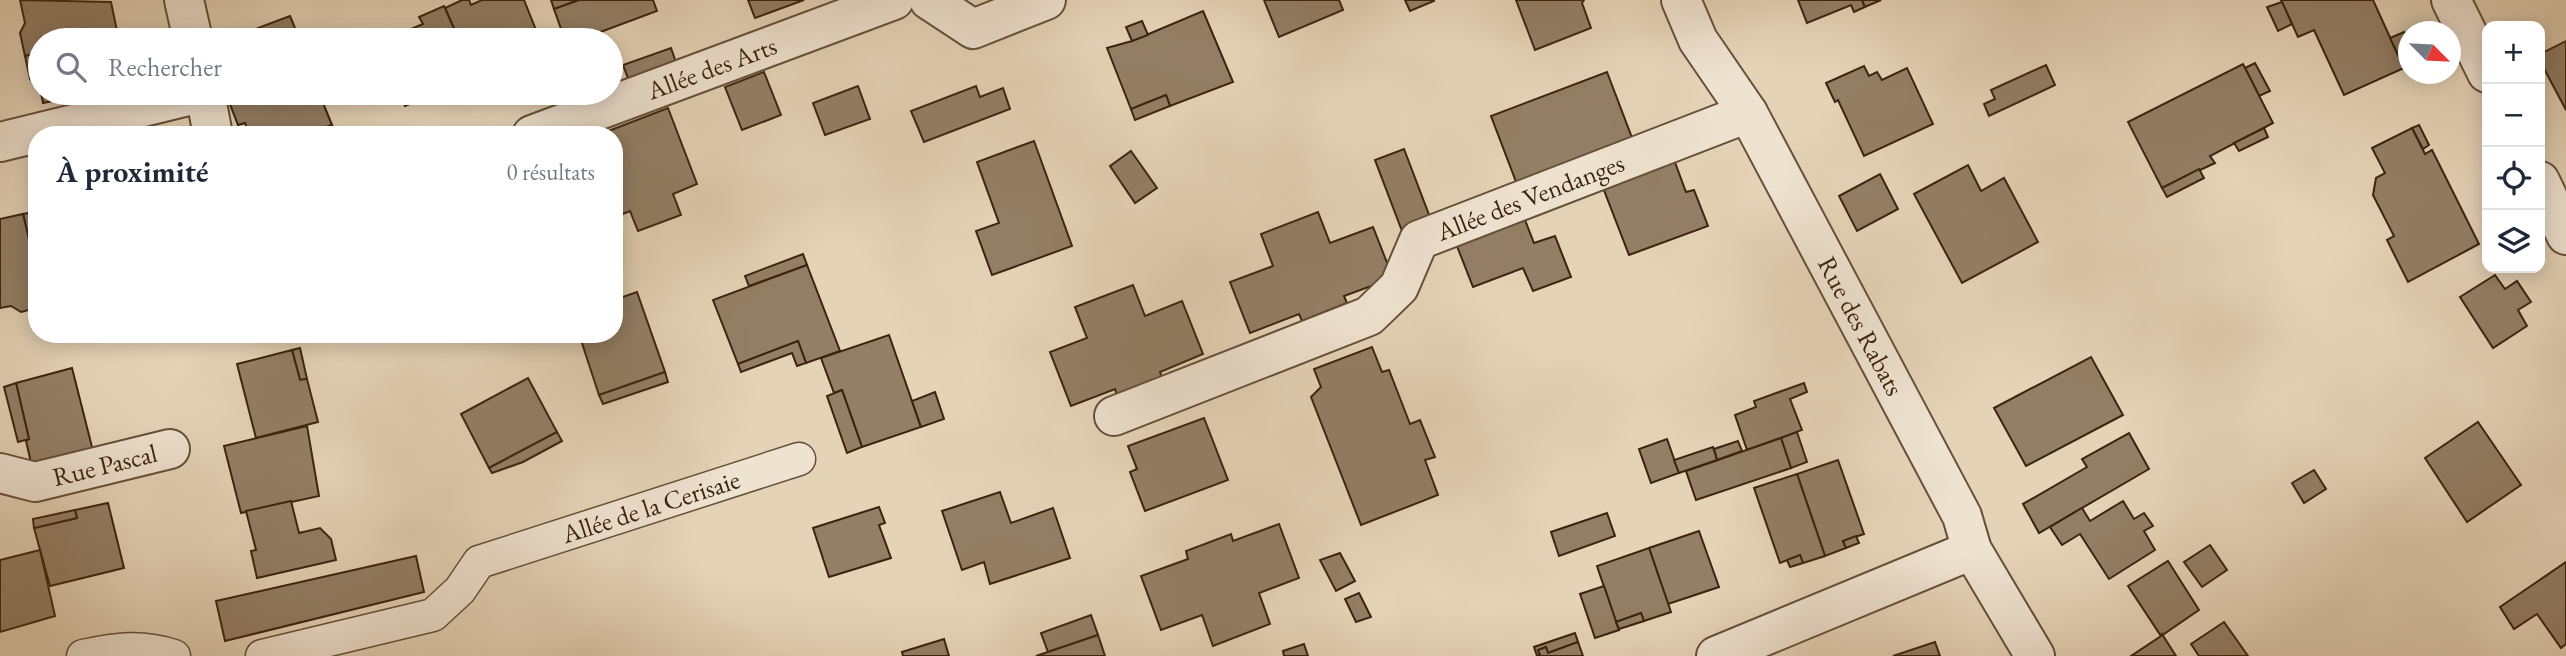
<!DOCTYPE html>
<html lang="fr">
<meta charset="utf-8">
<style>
:root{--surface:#fff;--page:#f2f2f3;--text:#1f2937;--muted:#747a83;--line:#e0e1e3}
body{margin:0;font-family:"EB Garamond",serif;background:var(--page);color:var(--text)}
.controls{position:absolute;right:21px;top:21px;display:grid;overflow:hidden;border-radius:14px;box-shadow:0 4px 18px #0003}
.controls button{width:63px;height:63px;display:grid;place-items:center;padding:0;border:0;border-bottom:2px solid var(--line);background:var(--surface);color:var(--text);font:35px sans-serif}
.compass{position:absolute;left:2398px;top:21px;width:63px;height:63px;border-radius:50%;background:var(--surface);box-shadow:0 4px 18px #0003;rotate:114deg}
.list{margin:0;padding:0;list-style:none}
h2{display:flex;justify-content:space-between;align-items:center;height:91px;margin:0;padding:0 28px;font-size:30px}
h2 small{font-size:23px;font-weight:400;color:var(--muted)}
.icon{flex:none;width:38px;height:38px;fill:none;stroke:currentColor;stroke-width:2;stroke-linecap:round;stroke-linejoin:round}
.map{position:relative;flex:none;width:2566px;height:656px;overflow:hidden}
.search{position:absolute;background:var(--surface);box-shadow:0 4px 18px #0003;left:28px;top:28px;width:595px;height:77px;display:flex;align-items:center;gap:18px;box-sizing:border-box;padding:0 24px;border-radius:38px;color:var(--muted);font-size:26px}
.panel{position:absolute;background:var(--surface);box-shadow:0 4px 18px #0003;left:28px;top:126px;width:595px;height:217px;border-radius:28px}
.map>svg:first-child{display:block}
.building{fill:#937f66;stroke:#3b240e;stroke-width:2}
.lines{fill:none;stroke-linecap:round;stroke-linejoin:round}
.lane-casing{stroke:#665038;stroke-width:35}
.street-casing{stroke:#665038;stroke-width:42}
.lane{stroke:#eee2d0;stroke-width:32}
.street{stroke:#eee2d0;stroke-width:38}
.labels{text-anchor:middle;stroke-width:7;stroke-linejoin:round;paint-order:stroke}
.street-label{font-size:26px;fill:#3b240e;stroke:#eee2d0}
</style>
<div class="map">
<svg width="2566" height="656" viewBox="0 0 2566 656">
<rect width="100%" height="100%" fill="#e5d3b7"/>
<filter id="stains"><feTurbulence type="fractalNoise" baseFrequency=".00286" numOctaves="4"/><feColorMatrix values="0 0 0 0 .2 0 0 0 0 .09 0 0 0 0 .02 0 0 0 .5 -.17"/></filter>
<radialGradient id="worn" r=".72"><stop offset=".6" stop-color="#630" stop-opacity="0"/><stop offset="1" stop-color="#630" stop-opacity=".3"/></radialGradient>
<!-- building -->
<g class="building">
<polygon points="20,0 111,2 118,36 98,40 40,40 40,53 25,56 20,33 25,23"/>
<polygon points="462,0 469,0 471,5 482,0 524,0 540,40 459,40 445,8"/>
<polygon points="551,0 579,0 554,9"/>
<polygon points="579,0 653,0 657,11 579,40 565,40 554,9"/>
<polygon points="748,0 804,0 755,18"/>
<polygon points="1264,0 1339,0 1343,10 1279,37"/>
<polygon points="1405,0 1433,0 1434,1 1410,11"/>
<polygon points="1516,0 1584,0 1582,3 1591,28 1535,50"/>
<polygon points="1798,0 1862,0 1865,7 1854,12 1851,5 1807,23"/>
<polygon points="1862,0 1881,0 1865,7"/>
<polygon points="2281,0 2373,0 2404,68 2344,95 2314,30 2298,37"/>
<polygon points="2282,2 2292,24 2278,31 2267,7"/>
<polygon points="444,6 459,40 385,40 423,24 419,17"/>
<polygon points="1203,11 1233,82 1170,106 1166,95 1131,109 1107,48 1132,41"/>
<polygon points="290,16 297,33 307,40 226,40"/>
<polygon points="1142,21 1148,35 1132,41 1126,27"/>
<polygon points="2404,32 2408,40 2408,58 2401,61 2390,38"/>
<polygon points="2566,41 2566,110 2540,61 2540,54"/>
<polygon points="671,48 678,68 631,86 623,65"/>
<polygon points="40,53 40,91 30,79 25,56"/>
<polygon points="2255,63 2270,91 2259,96 2245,68"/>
<polygon points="2243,64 2273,123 2210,156 2215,163 2162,188 2128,122"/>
<polygon points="2046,65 2055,85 1989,116 1984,104 1995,99 1991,90"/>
<polygon points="1864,66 1869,76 1877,72 1882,80 1907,68 1933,124 1864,156 1838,100 1835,102 1826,83"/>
<polygon points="764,72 781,115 742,130 725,87"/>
<polygon points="1607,72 1634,143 1518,187 1491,116"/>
<polygon points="858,86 870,119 825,135 813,103"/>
<polygon points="976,86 980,97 1003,88 1010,109 924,142 911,111"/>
<polygon points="41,93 91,93 43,103"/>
<polygon points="319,93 332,125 306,135 250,135 245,123 238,125 226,94"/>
<polygon points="399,93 437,93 405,106"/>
<polygon points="1166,95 1170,106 1135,120 1131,109"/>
<polygon points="668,108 697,184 673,194 681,215 638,231 630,211 623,214 614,192 614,135 598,135"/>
<polygon points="332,125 336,135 306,135"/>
<polygon points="2419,125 2429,145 2423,149 2412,128"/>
<polygon points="2264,128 2268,137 2239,151 2234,143"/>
<polygon points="2412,128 2425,154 2432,150 2479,244 2408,282 2387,240 2394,236 2373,195 2376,178 2385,173 2372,148"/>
<polygon points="1034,141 1072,246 992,275 976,231 999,223 977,162"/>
<polygon points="1404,149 1431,220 1402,231 1375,160"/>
<polygon points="1131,151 1157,188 1135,203 1110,166"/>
<polygon points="1673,157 1686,192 1694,190 1708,226 1629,255 1602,185"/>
<polygon points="1968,165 1981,191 2004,178 2038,242 1962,283 1914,194"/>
<polygon points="2199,169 2204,178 2167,197 2162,188"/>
<polygon points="1880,174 1898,209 1857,231 1839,196"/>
<polygon points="37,211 37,273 23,214"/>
<polygon points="1318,212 1330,243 1373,227 1393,278 1344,296 1347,303 1302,321 1299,314 1250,333 1230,282 1273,266 1261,234"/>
<polygon points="23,214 37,273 37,308 21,312 11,306 0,308 0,219"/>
<polygon points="1523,215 1534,243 1555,236 1571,277 1533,291 1523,268 1473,287 1455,241"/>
<polygon points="803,254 807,265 749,286 745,276"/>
<polygon points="807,265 840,351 806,363 798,341 738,364 713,300"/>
<polygon points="2495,275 2505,289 2517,281 2531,302 2518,310 2527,326 2493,348 2460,297"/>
<polygon points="1133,285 1145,316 1182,301 1203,354 1160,372 1162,378 1117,396 1115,389 1071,406 1050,352 1087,338 1075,307"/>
<polygon points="637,292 665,372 599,395 579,334 614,334 614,300"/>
<polygon points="889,335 921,427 862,447 842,390 834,393 821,358"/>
<polygon points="798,341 806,363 797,366 792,353 741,372 738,364"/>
<polygon points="1372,347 1382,372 1389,370 1410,424 1420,420 1435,457 1425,460 1438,495 1361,525 1311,397 1321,387 1314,369"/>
<polygon points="300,348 307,379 300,380 292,350"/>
<polygon points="292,350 300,380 307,379 318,422 256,438 237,364"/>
<polygon points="2091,357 2123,415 2026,466 1994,408"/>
<polygon points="72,368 93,451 32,467 26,441 29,439 16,383"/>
<polygon points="665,372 668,382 603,404 599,395"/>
<polygon points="528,378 557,432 489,468 461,414"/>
<polygon points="16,383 29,439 18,442 4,387"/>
<polygon points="1804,383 1807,392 1790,399 1802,430 1747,450 1735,415 1756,407 1754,401"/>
<polygon points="842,390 862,447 847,453 827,396"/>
<polygon points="935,392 944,419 921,427 912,401"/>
<polygon points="1204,418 1228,480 1145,511 1130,472 1137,469 1128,446"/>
<polygon points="2478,422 2521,485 2467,522 2425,458"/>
<polygon points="307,426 319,496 241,513 224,446"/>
<polygon points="557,432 562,441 523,462 492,473 489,468"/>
<polygon points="1797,432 1807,462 1791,468 1781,438"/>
<polygon points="2129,433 2149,469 2039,533 2023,504 2087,467 2082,459"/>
<polygon points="1781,438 1791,468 1696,500 1686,471"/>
<polygon points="1667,439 1679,473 1651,483 1639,449"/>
<polygon points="1738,441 1742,451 1717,460 1714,449"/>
<polygon points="1713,447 1717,460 1679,473 1674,460"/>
<polygon points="1838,460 1864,534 1843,541 1846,548 1825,556 1797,474"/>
<polygon points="2314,470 2326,489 2304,503 2292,483"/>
<polygon points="1797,474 1825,556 1803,563 1800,555 1780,563 1754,488"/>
<polygon points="1000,492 1011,523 1053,508 1070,558 990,584 984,562 962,570 942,511"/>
<polygon points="291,501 299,533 320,528 331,539 336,560 257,578 251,551 256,550 246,511"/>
<polygon points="2123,501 2134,519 2144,513 2153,526 2144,531 2155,550 2109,579 2080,534 2062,545 2050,527 2082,508 2090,521"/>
<polygon points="108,503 124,568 50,586 34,528 77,518 75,510"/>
<polygon points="879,507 885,523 879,525 891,558 829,577 813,528"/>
<polygon points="75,510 77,518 34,528 33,519"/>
<polygon points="1607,513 1615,536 1559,556 1551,532"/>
<polygon points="1279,524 1299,578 1259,593 1270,624 1213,646 1202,615 1161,630 1141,576 1188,559 1186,551 1231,534 1233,541"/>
<polygon points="1699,531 1719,587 1668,604 1649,548"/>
<polygon points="1856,536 1859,543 1846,548 1843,541"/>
<polygon points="2210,545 2227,570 2202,587 2184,562"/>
<polygon points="1649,548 1671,612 1644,621 1641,613 1616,622 1597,566"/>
<polygon points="40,550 55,616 0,632 0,560"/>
<polygon points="1340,553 1355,581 1336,591 1320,560"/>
<polygon points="1800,555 1803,563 1790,567 1787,560"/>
<polygon points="416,556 424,592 225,641 216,601"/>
<polygon points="2168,561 2199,610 2161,636 2128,586"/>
<polygon points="2566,562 2566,644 2561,648 2537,614 2514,629 2500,607"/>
<polygon points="1604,586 1619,630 1595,638 1580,594"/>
<polygon points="1359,593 1371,617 1356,622 1345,599"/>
<polygon points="1641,613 1644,621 1619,629 1616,622"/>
<polygon points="1091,615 1098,635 1048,652 1041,633"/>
<polygon points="2224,622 2248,656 2199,656 2191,644"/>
<polygon points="1575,633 1578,642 1548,653 1546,647 1538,650 1540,655 1537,656 1534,647"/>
<polygon points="2162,634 2176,656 2131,656 2161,636"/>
<polygon points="1098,635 1105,656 1036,656 1048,652"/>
<polygon points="944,639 949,656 903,656 902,652"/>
<polygon points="1578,642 1583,656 1537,656 1540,655 1538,650 1546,647 1548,653"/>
<polygon points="1935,642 1940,656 1893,656"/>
<polygon points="1304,644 1308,656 1284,656 1283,651"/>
</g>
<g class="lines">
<!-- lane casing -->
<g class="lane-casing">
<g id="lane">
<path d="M83 656C116 649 141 645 174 656"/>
<path id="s1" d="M262 656 433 615 460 590 479 562 799 459"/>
</g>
</g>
<!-- street casing -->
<g class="street-casing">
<g id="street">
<polyline points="184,0 193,40"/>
<polyline points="929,0 973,29 1046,0"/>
<path id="s2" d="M1681 0 1698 40 1748 113 1962 516 1972 550 2035 656"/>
<polyline points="2451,0 2487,73"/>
<polyline points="205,93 213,135"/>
<path id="s3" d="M532 135 894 0"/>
<polyline points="0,142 200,93"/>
<polyline points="2540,181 2566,235"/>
<path id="s4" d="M1114 416 1369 316 1399 287 1419 240 1748 113"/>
<path id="s5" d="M0 473 35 482 170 449"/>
<polyline points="1716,656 1972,550"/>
</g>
</g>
<!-- lane -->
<use href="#lane" class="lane"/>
<!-- street -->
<use href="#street" class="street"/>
</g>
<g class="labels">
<!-- street labels -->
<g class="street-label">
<text dy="9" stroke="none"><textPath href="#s3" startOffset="192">Allée des Arts</textPath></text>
<text dy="9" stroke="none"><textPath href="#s4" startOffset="486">Allée des Vendanges</textPath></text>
<text dy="9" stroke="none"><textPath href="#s2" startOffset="373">Rue des Rabats</textPath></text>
<text dy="9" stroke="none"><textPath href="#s5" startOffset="108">Rue Pascal</textPath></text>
<text dy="9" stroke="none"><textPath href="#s1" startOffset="427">Allée de la Cerisaie</textPath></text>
</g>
</g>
<rect width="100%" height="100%" filter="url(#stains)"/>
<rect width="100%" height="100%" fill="url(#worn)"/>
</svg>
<div class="controls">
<button>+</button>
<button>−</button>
<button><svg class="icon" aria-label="locate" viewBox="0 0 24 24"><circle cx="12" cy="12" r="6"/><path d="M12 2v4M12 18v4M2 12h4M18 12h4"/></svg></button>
<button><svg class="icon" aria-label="layers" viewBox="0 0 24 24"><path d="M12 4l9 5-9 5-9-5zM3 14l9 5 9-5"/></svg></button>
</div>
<svg class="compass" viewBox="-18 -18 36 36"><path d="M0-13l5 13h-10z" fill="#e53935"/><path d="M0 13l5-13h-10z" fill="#747a83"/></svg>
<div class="search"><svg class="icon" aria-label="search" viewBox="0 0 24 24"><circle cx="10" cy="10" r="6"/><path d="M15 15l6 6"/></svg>Rechercher</div>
<section class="panel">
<h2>À proximité<small>0 résultats</small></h2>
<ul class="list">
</ul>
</section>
</div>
